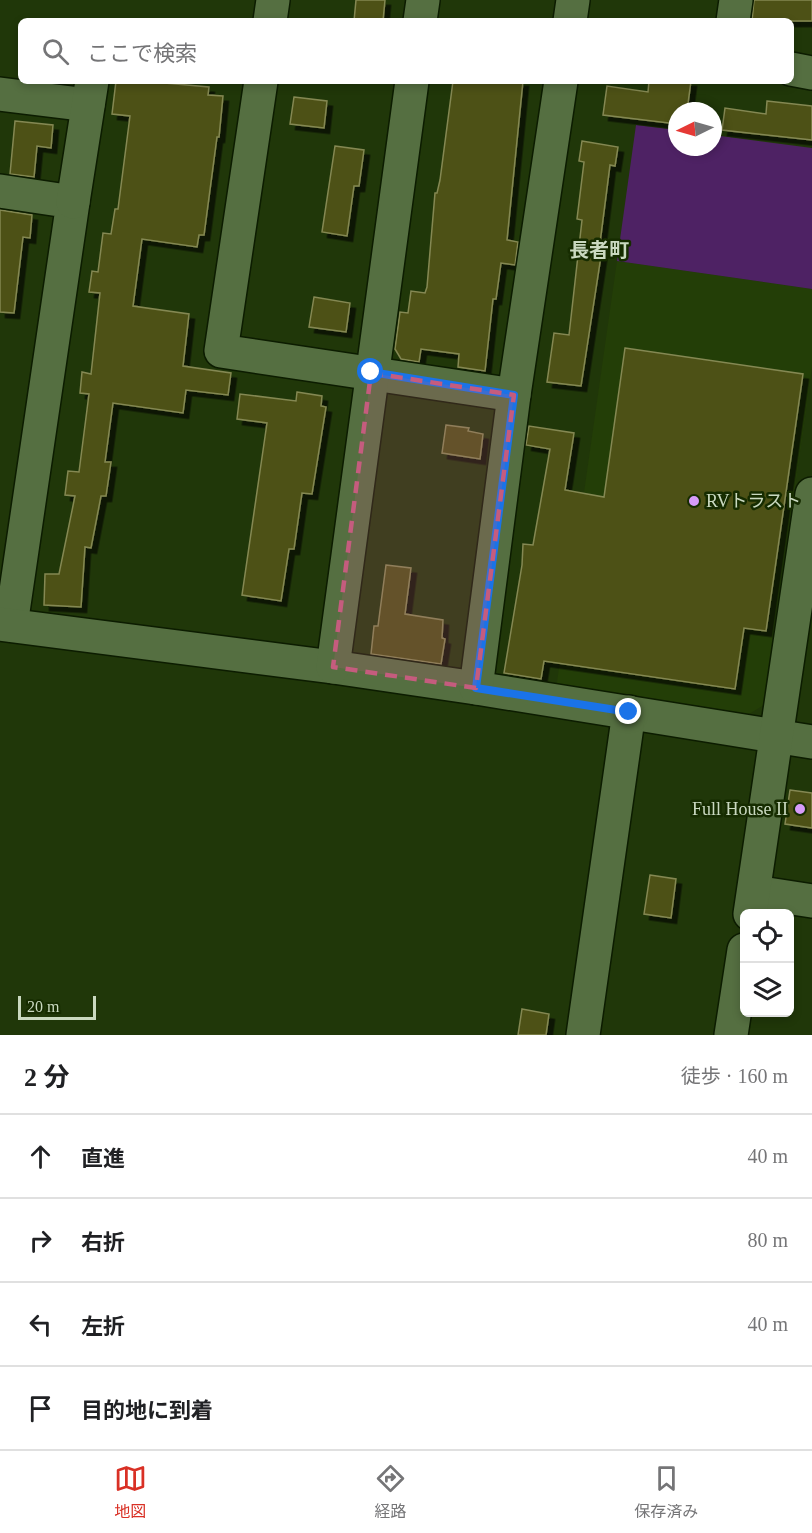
<!DOCTYPE html>
<html lang="ja">
<meta charset="utf-8">
<style>
:root{--surface:#fff;--page:#f2f2f2;--text:#202124;--muted:#757577;--line:#e0e0e0;--accent:#d93025}
body{margin:0;font-family:"Times New Roman","Noto Sans JP",serif;background:var(--page);color:var(--text)}
.controls{position:absolute;right:18px;bottom:18px;display:grid;overflow:hidden;border-radius:9px;box-shadow:0 3px 9px #0003}
.controls button{width:54px;height:54px;display:grid;place-items:center;padding:0;border:0;border-bottom:2px solid var(--line);background:var(--surface);color:var(--text);font:30px sans-serif}
.compass{position:absolute;left:668px;top:102px;width:54px;height:54px;border-radius:50%;background:var(--surface);box-shadow:0 3px 9px #0003;rotate:265deg}
.scale{position:absolute;left:18px;bottom:15px;width:78px;box-sizing:border-box;padding-left:6px;border:3px solid #cad9c0;border-top:0;font-size:16px;line-height:21px;white-space:nowrap;color:#cad9c0;-webkit-text-stroke:4px #162c00;paint-order:stroke}
.stop{position:absolute;width:18px;height:18px;margin:-14px;border:4px solid #1a73e8;border-radius:50%;background:#fff}
.stop.end{background:#1a73e8;border-color:#fff;box-shadow:0 2px 6px #0008}
.list{margin:0;padding:0;list-style:none}
h2{display:flex;justify-content:space-between;align-items:center;height:78px;margin:0;padding:0 24px;font-size:26px}
h2 small{font-size:20px;font-weight:400;color:var(--muted)}
.list li{display:grid;grid-template-columns:39px 1fr auto;gap:18px;align-items:center;box-sizing:border-box;height:84px;padding:0 24px;border-top:2px solid var(--line)}
.list b{display:block;font-size:22px;white-space:nowrap}
.list em{font-size:20px;font-style:normal;color:var(--muted)}
.icon{flex:none;width:33px;height:33px;fill:none;stroke:currentColor;stroke-width:2;stroke-linecap:round;stroke-linejoin:round}
.map{position:relative;flex:none;width:812px;height:1035px;overflow:hidden}
.search{position:absolute;background:var(--surface);box-shadow:0 3px 9px #0003;left:18px;right:18px;top:18px;height:66px;display:flex;align-items:center;gap:15px;box-sizing:border-box;padding:0 21px;border-radius:9px;color:var(--muted);font-size:22px}
.sheet{height:414px;background:var(--surface)}
nav{display:flex;justify-content:space-around;align-items:center;box-sizing:border-box;height:84px;border-top:2px solid var(--line);background:var(--surface);font-size:16px;color:var(--muted)}
nav a{display:grid;justify-items:center;gap:3px}
nav .on{color:var(--accent)}
.map>svg:first-child{display:block}
.built{fill:#233e07}
.green{fill:#4e2264}
.building{fill:#4e5117;stroke:#848852;stroke-width:1.5;filter:url(#shadow)}
.lines{fill:none;stroke-linecap:round;stroke-linejoin:round}
.minor-casing{stroke:#0c1c00;stroke-width:36}
.minor{stroke:#556f41;stroke-width:33}
.route{stroke:#1a73e8;stroke-width:8}
.marked{fill:#c55c7e;fill-opacity:0.2;stroke:#c55c7e;stroke-width:4.5;stroke-dasharray:12 8;stroke-linejoin:round}
.poi-dot{fill:#d79bf9;stroke:#162c00;stroke-width:2}
.labels{text-anchor:middle;stroke-width:5;stroke-linejoin:round;paint-order:stroke}
.poi-label{font-size:18px;fill:#cad9c0;stroke:#162c00;text-anchor:start}
.neighbourhood-label{font-size:20px;font-weight:bold;fill:#cad9c0;stroke:#162c00}
</style>
<div class="map">
<svg width="812" height="1035" viewBox="0 0 812 1035">
<defs>
<filter id="shadow"><feDropShadow dx="5.5" dy="5.5" stdDeviation="0" flood-color="#0009"/></filter>
</defs>
<rect width="100%" height="100%" fill="#203709"/>
<!-- built -->
<polygon class="built" points="617,261 812,289 812,367 764,705 744,717 556,689"/>
<!-- green -->
<polygon class="green" points="636,125 677,130 677,147 713,147 713,135 812,148 812,289 617,261"/>
<!-- building -->
<g class="building">
<polygon points="356,0 385,0 383,21 354,21"/>
<polygon points="754,0 812,0 812,21 752,21"/>
<polygon points="116,81 165,81 165,83 209,87 208,95 223,96 219,137 217,137 204,235 199,235 197,247 142,239 133,306 189,314 183,366 231,373 228,395 186,390 183,413 113,403 105,462 111,462 106,496 101,496 91,548 85,547 81,607 44,605 45,574 59,574 75,496 65,495 68,471 79,472 89,394 80,393 82,372 91,374 100,293 89,292 92,271 98,272 103,233 111,234 115,209 118,209 130,116 112,114"/>
<polygon points="453,81 523,81 507,240 518,242 515,265 501,263 496,299 493,299 485,371 458,367 459,354 421,349 419,362 401,359 395,349 400,312 408,313 411,291 425,293 427,287 435,193 437,193 440,180"/>
<polygon points="649,81 691,81 687,111 677,111 677,124 603,115 607,86 648,92"/>
<polygon points="294,97 327,101 324,128 290,124"/>
<polygon points="767,101 812,106 812,140 722,130 725,108 766,114"/>
<polygon points="15,121 53,125 51,148 37,146 34,177 10,174"/>
<polygon points="582,141 618,147 615,166 610,165 600,243 603,243 581,386 547,382 554,333 569,335 582,220 577,219 584,162 579,161"/>
<polygon points="335,146 364,150 359,186 354,186 347,236 322,232"/>
<polygon points="0,210 32,215 30,238 23,237 14,313 0,312"/>
<polygon points="314,297 350,303 346,332 309,327"/>
<polygon points="625,348 803,374 766,631 744,628 735,689 544,661 541,679 504,673 522,565 523,544 533,545 550,449 526,445 529,426 574,433 565,490 604,497"/>
<polygon points="297,392 322,396 321,406 326,407 312,494 302,493 294,549 289,549 281,601 242,595 267,423 237,419 240,394 296,401"/>
<polygon points="446,425 469,428 468,431 483,434 480,459 442,453"/>
<polygon points="386,565 411,568 405,614 443,620 442,638 445,639 441,664 371,654 374,626 378,626"/>
<polygon points="790,790 812,793 812,828 785,824"/>
<polygon points="650,875 676,879 671,918 644,914"/>
<polygon points="522,1009 549,1014 546,1035 518,1035"/>
</g>
<g class="lines">
<!-- minor casing -->
<g class="minor-casing">
<g id="minor">
<polyline points="270,21 273,0"/>
<polyline points="420,21 423,0"/>
<polyline points="570,21 573,0"/>
<polyline points="733,21 736,0"/>
<polyline points="791,69 812,73"/>
<polyline points="261,81 221,351 514,395"/>
<polyline points="0,94 88,105"/>
<polyline points="0,191 73,202 11,625"/>
<polyline points="73,202 92,81"/>
<polyline points="0,624 333,667 476,688 812,742"/>
<polyline points="333,667 412,81"/>
<polyline points="476,688 514,395 561,81"/>
<polyline points="754,892 812,901"/>
<polyline points="750,914 812,494"/>
<polyline points="583,1035 629,712"/>
<polyline points="731,1035 744,950"/>
</g>
</g>
<!-- minor -->
<use href="#minor" class="minor"/>
</g>
<g class="lines">
<!-- route -->
<polyline class="route" points="371,372 514,395 476,688 629,712"/>
</g>
<!-- marked area -->
<path class="marked" d="M371 373 514 395 476 688 333 667Z"/>
<!-- markers -->
<g class="poi-dot">
<circle cx="694" cy="501" r="6"/>
<circle cx="800" cy="809" r="6"/>
</g>
<g class="labels">
<!-- poi labels -->
<g class="poi-label">
<text x="706" y="507">RVトラスト</text>
<text x="788" y="815" text-anchor="end">Full House II</text>
</g>
<!-- neighbourhood labels -->
<g class="neighbourhood-label">
<text x="599" y="257">長者町</text>
</g>
</g>
</svg>
<div class="controls">
<button><svg class="icon" aria-label="locate" viewBox="0 0 24 24"><circle cx="12" cy="12" r="6"/><path d="M12 2v4M12 18v4M2 12h4M18 12h4"/></svg></button>
<button><svg class="icon" aria-label="layers" viewBox="0 0 24 24"><path d="M12 4l9 5-9 5-9-5zM3 14l9 5 9-5"/></svg></button>
</div>
<svg class="compass" viewBox="-18 -18 36 36"><path d="M0-13l5 13h-10z" fill="#e53935"/><path d="M0 13l5-13h-10z" fill="#757577"/></svg>
<div class="scale">20 m</div>
<div class="stop" style="left:371px;top:372px"></div>
<div class="stop end" style="left:629px;top:712px"></div>
<div class="search"><svg class="icon" aria-label="search" viewBox="0 0 24 24"><circle cx="10" cy="10" r="6"/><path d="M15 15l6 6"/></svg>ここで検索</div>
</div>
<section class="sheet">
<h2>2 分<small>徒歩 · 160 m</small></h2>
<ul class="list">
<li><svg class="icon" aria-label="ahead" viewBox="0 0 24 24"><path d="M12 20V5M6 11l6-6 6 6"/></svg><div><b>直進</b></div><em>40 m</em></li>
<li><svg class="icon" aria-label="right" viewBox="0 0 24 24"><path d="M7 20v-9h11M14 6l5 5-5 5"/></svg><div><b>右折</b></div><em>80 m</em></li>
<li><svg class="icon" aria-label="left" viewBox="0 0 24 24"><path d="M17 20v-9H6M10 6l-5 5 5 5"/></svg><div><b>左折</b></div><em>40 m</em></li>
<li><svg class="icon" aria-label="arrive" viewBox="0 0 24 24"><path d="M6 21V4h12l-3 4 3 4H6"/></svg><div><b>目的地に到着</b></div></li>
</ul>
</section>
<nav>
<a class="on"><svg class="icon" aria-label="map" viewBox="0 0 24 24"><path d="M3 6l6-2 6 2 6-2v14l-6 2-6-2-6 2zM9 4v14M15 6v14"/></svg>地図</a>
<a><svg class="icon" aria-label="directions" viewBox="0 0 24 24"><path d="M12 3l9 9-9 9-9-9zM9 14v-3h6M13 9l2 2-2 2"/></svg>経路</a>
<a><svg class="icon" aria-label="saved" viewBox="0 0 24 24"><path d="M7 4h10v16l-5-4-5 4z"/></svg>保存済み</a>
</nav>
